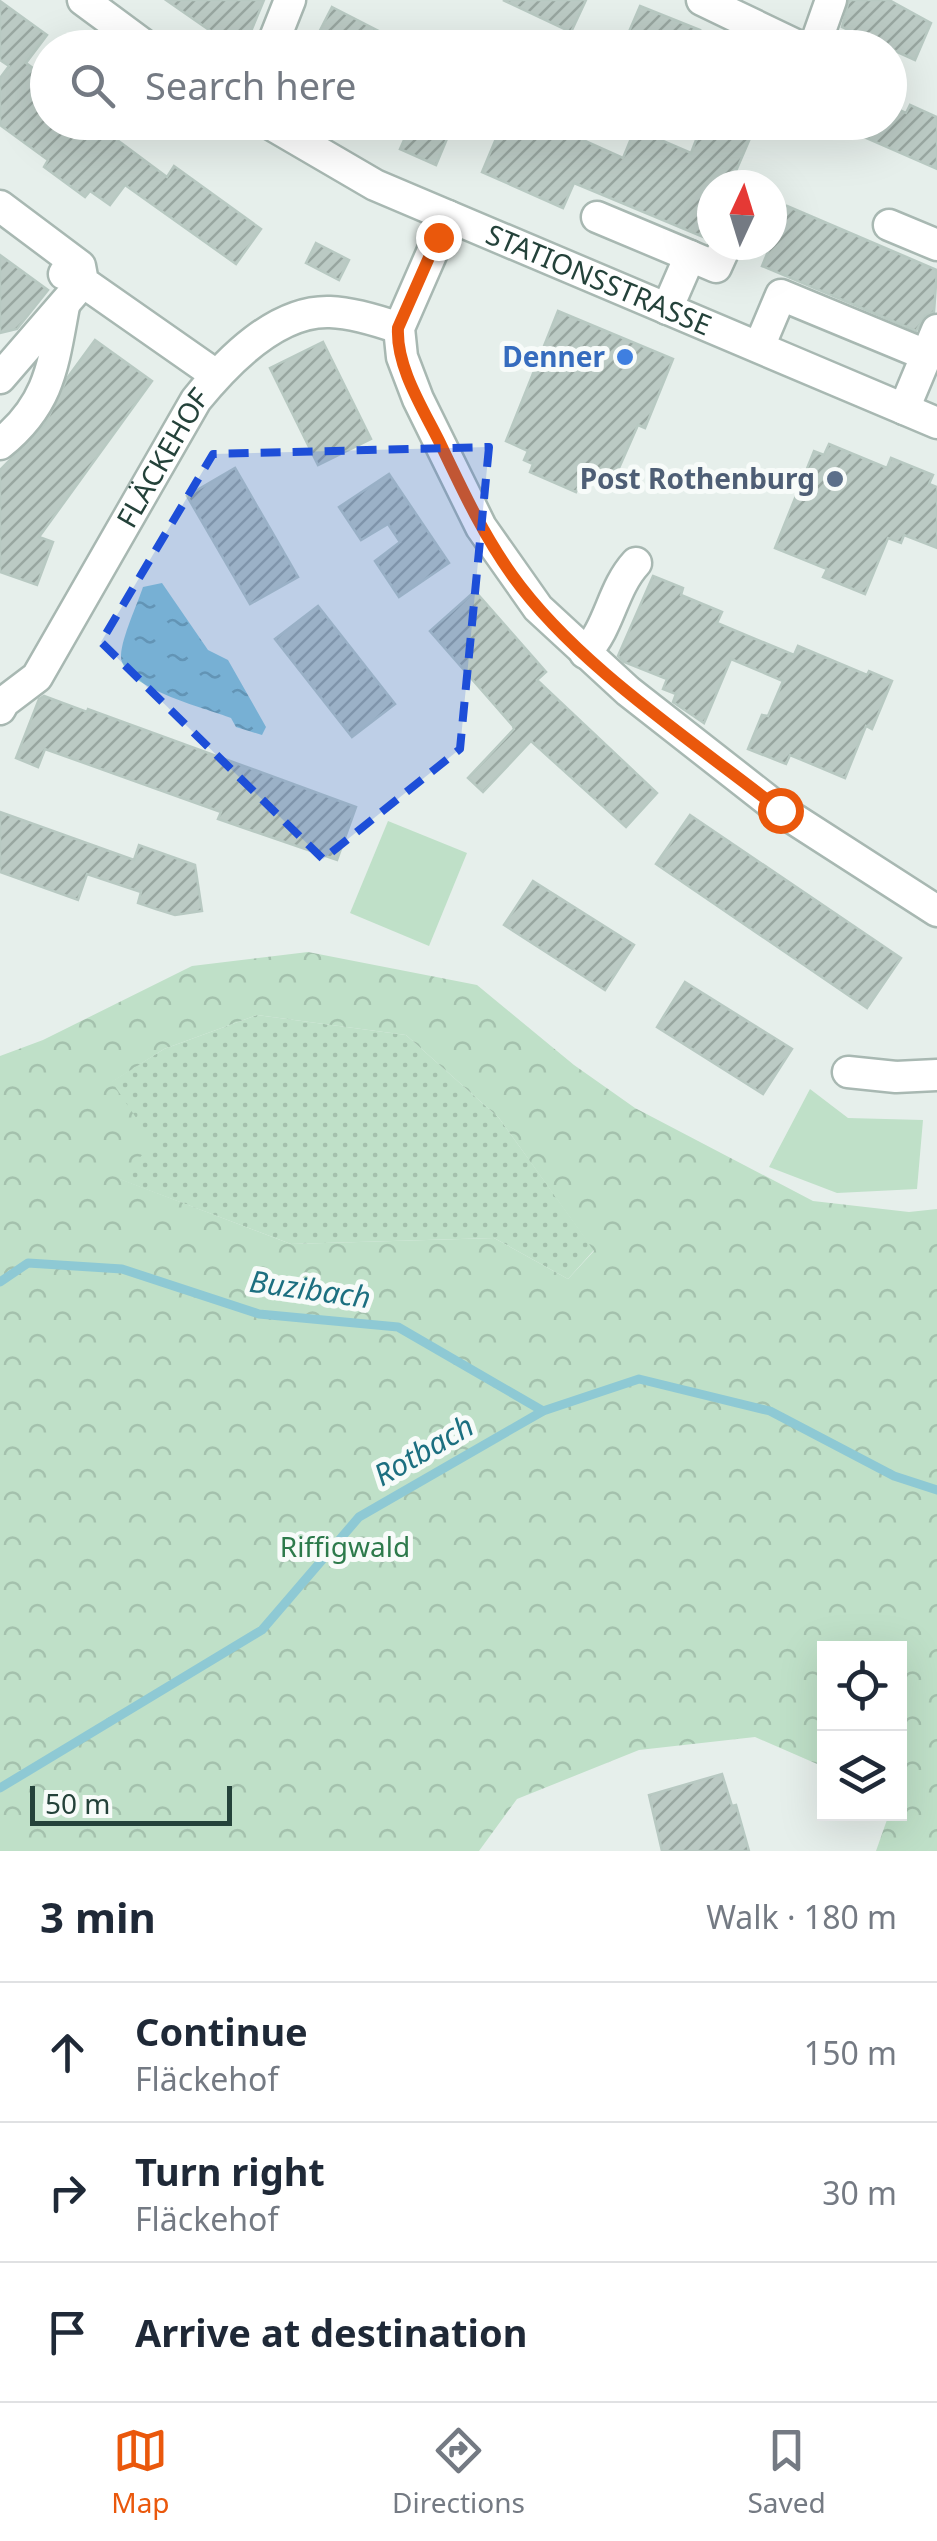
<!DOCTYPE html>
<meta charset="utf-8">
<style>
:root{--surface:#fff;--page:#f2f2f3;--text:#1f2937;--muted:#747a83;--line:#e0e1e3;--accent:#ea580c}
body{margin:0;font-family:"Noto Sans",sans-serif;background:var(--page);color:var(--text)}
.controls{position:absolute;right:30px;bottom:30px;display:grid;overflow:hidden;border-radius:0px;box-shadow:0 10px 40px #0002}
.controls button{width:90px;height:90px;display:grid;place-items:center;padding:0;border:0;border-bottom:2px solid var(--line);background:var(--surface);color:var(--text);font:50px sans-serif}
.compass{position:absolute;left:697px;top:170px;width:90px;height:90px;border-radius:50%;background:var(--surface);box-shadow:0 10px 40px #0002;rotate:4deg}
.scale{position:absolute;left:30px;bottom:25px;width:202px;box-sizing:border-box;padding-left:10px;border:5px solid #24423a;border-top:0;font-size:28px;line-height:35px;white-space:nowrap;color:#24423a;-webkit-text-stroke:8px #f7fbf9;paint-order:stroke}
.stop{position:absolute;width:30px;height:30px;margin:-22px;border:8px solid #ea580c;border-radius:50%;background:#fff}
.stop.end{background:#ea580c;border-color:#fff;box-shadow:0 2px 10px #0008}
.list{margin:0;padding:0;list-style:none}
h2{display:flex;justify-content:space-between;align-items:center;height:130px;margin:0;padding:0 40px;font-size:42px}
h2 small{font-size:32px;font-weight:400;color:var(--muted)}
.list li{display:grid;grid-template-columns:65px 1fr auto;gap:30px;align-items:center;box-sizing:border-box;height:140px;padding:0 40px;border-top:2px solid var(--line)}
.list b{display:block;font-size:38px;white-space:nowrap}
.list p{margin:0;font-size:32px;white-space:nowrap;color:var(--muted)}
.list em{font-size:32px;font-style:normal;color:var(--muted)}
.icon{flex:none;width:55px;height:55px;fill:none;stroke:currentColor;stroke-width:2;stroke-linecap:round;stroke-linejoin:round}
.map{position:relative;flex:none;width:937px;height:1851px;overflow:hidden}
.search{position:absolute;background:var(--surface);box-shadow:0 10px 40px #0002;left:30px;right:30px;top:30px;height:110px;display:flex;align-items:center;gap:25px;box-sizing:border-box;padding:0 35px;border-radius:55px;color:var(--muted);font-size:38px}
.sheet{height:550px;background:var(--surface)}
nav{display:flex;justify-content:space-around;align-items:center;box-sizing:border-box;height:140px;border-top:2px solid var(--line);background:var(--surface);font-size:28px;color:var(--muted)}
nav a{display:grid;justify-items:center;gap:5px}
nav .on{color:var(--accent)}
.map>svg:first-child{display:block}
.grass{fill:url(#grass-dots)}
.forest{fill:url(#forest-crowns);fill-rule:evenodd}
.pitch{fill:#bfe0c8}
.water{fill:url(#water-ripples)}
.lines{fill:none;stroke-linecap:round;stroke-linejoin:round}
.stream{stroke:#8ec9d4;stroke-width:9}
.building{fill:url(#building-hatch);stroke:#b8c9c2;stroke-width:2.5}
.minor-casing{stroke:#a8b8b2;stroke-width:35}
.minor{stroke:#fff;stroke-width:30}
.route{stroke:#ea580c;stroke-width:12}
.marked{fill:#1d4ed8;fill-opacity:0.2;stroke:#1d4ed8;stroke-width:8;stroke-dasharray:20 12;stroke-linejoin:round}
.shop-dot{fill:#3f7fe0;stroke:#f7fbf9;stroke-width:4}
.service-dot{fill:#5c6f8a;stroke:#f7fbf9;stroke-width:4}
.labels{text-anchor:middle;stroke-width:10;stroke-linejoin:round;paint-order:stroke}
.street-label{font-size:28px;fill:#24423a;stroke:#f7fbf9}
.shop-label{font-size:28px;font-weight:bold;fill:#366cbe;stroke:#f7fbf9;text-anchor:end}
.service-label{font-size:28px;font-weight:bold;fill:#4e5e75;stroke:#f7fbf9;text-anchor:end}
.park-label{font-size:28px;fill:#2d7a4b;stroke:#f7fbf9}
.water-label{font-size:30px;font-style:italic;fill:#1c6f80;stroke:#f7fbf9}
</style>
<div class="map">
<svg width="937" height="1851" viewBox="0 0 937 1851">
<defs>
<pattern id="grass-dots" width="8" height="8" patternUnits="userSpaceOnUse" patternTransform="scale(2.5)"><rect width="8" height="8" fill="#bfe0c8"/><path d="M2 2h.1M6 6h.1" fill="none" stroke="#a4c1ad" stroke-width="1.8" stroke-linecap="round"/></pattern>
<pattern id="forest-crowns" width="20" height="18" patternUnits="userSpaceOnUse" patternTransform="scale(2.5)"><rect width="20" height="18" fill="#bfe0c8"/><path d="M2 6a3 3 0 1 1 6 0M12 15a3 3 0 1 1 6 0" fill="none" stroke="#a4c1ad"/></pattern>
<pattern id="water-ripples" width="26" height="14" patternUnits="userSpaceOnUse" patternTransform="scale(2.5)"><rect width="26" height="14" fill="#8ec9d4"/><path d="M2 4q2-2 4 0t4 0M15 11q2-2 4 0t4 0" fill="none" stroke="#74a5ad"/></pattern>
<pattern id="building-hatch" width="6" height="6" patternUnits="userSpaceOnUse" patternTransform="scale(2.5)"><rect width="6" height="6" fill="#bbcac4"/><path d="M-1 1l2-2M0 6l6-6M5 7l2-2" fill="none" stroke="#98a6a0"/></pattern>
</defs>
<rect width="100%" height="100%" fill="#e6efeb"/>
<!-- grass -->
<polygon class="grass" points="257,1015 406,1035 499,1118 594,1250 568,1279 494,1238 291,1244 119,1179 111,1082 164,1049"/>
<!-- forest -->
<path class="forest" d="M308 952 477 985 574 1065 635 1108 813 1201 909 1212 937 1209V1851H876L889 1814H900V1648H824V1767L755 1737 639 1750 517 1799 479 1851H0V1056L43 1040 192 966ZM257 1015 406 1035 499 1118 594 1251 568 1279 494 1238 291 1244 120 1179 153 1143 112 1082 164 1049Z"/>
<!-- pitch -->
<g class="pitch">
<polygon points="388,821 467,853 429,946 350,913"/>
<polygon points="810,1089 848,1118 923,1120 917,1189 837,1193 769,1167"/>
</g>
<!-- water -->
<path class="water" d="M162 583 208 650 228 660 266 727 262 735 236 727 231 718C205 708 119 687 121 655 122 637 137 605 143 587Z"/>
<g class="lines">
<!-- stream -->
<g class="stream">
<polyline points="0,1282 28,1263 122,1269 259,1314 398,1327 543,1411"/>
<polyline points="0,1788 262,1630 359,1517 543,1411 639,1379 770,1411 894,1476 937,1490"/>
</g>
</g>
<!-- building -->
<g class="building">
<polygon points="166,0 264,0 244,48 235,48"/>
<polygon points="503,0 586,0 571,32"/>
<polygon points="849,0 889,0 931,23 915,60 842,27"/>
<polygon points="0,1 47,35 26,63 48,79 48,122 93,122 167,177 174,166 261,229 236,264 125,185 110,205 90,191 85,197 44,167 48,160 0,125 0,78 9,66 0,60"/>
<polygon points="640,6 700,30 693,48 622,48"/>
<polygon points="332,7 412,48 311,48"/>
<polygon points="910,105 937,117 937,169 830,122 890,122 890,106 906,113"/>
<polygon points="412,122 454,122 436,165 400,149"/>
<polygon points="503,122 543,122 623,158 635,129 691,153 703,122 757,122 730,185 712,185 712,233 708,239 574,183 563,208 482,172"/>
<polygon points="787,206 937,270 934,312 925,316 916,331 762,266"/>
<polygon points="316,243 349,260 339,280 306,263"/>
<polygon points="0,255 48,290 17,329 0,333"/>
<polygon points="558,311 673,359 645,428 638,425 611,486 590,477 586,486 580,483 576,492 530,472 533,464 524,460 528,451 506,441"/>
<polygon points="95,340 152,381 39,537 53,542 37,585 0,572 0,470 45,424 68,377"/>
<polygon points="323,342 371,439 318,465 270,368"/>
<polygon points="829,444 887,468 891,458 933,475 929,484 937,487 937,548 904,535 901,543 888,538 865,594 823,577 827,569 775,548 814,451 824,455"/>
<polygon points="235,468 298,577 250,604 187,496"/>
<polygon points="389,474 449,563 399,597 375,561 400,542 388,524 361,540 339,507"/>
<polygon points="653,576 683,588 681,595 722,612 717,623 794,655 798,646 867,675 869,671 892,681 872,729 866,726 845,778 790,755 786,764 748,749 762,715 768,716 783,681 731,659 704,723 673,702 676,694 663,689 667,679 624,662 618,656"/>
<polygon points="475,591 546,672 537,680 657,793 626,827 531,741 483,792 468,778 514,729 513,726 430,631"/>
<polygon points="318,606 395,704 352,737 275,639"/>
<polygon points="44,696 87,712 88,709 356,807 337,860 218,819 221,812 45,749 38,767 16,758 39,699"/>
<polygon points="0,812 134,860 139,845 195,865 202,911 175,915 156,909 138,903 141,892 87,874 78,900 0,872"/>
<polygon points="690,815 901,958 867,1008 656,864"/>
<polygon points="533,881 634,945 605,990 504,925"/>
<polygon points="685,982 792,1049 763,1094 657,1027"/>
<polygon points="722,1774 732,1806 736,1805 749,1851 662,1851 649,1795"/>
</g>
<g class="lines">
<!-- minor casing -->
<g class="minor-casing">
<g id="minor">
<polyline points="83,0 148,48"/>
<polyline points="702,0 802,48"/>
<polyline points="271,48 290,0"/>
<polyline points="814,48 831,0"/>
<path id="s1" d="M267 122 375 185 937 423"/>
<polyline points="0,206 80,266 83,282 216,375"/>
<polyline points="448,216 399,328 402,357 418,399 481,527 538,608 628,691 780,810 937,911"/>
<polyline points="597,217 690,256 667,309"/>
<polyline points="889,225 937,245"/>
<polyline points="690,256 716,267 726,245"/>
<polyline points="759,347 781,295 926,355"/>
<polyline points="0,378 83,282 64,274"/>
<polyline points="904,409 937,330"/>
<path d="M0 444C50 404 53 365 64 306"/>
<path d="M585 653C610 627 612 589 636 563"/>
<path id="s2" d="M0 709 4 702 37 677 196 400C227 362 276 310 330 312 353 313 376 320 399 328"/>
<polyline points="848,1072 896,1077 937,1075"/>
</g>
</g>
<!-- minor -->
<use href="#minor" class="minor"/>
</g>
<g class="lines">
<!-- route -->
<path class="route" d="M438 237 398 328C396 366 422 407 439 441 461 487 482 533 512 575 576 665 693 741 780 810"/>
</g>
<!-- marked area -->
<path class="marked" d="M489 447 460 749 323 859 101 642 213 454Z"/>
<!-- markers -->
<circle class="shop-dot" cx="625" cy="357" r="10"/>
<circle class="service-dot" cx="835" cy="479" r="10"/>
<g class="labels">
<!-- street labels -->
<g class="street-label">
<text dy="10" stroke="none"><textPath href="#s1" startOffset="368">STATIONSSTRASSE</textPath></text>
<text dy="10" stroke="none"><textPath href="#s2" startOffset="302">FLÄCKEHOF</textPath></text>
</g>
<!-- shop labels -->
<g class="shop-label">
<text x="605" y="367">Denner</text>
</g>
<!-- service labels -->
<g class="service-label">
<text x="815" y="489">Post Rothenburg</text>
</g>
<!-- park labels -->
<g class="park-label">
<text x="345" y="1557">Riffigwald</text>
</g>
<!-- water labels -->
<g class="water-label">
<text transform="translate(310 1290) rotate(8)" y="10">Buzibach</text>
<text transform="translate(424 1451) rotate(-30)" y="10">Rotbach</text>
</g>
</g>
</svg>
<div class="controls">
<button><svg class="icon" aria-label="locate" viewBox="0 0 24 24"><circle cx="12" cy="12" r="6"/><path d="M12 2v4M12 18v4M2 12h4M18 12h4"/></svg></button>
<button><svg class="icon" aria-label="layers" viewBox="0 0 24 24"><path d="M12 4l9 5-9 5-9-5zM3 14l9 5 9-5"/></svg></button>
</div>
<svg class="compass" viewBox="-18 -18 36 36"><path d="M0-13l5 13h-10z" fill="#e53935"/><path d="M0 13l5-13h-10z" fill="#747a83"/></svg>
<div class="scale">50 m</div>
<div class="stop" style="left:780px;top:810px"></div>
<div class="stop end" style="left:438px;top:237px"></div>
<div class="search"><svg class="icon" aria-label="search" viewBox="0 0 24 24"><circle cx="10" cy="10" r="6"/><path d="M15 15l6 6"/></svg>Search here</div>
</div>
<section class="sheet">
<h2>3 min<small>Walk · 180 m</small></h2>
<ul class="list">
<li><svg class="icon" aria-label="ahead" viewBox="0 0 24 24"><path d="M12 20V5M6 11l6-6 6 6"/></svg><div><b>Continue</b><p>Fläckehof</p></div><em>150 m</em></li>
<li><svg class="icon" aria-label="right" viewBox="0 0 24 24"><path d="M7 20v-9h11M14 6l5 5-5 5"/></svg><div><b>Turn right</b><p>Fläckehof</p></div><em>30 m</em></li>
<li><svg class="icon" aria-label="arrive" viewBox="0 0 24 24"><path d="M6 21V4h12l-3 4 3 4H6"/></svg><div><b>Arrive at destination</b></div></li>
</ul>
</section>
<nav>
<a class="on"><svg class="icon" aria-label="map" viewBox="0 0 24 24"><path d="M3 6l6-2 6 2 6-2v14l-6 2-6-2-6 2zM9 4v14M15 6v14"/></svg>Map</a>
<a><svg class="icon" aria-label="directions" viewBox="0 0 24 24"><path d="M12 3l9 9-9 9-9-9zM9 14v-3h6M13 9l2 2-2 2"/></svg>Directions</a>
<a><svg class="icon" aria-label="saved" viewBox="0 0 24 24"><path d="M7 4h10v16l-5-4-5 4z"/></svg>Saved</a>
</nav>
